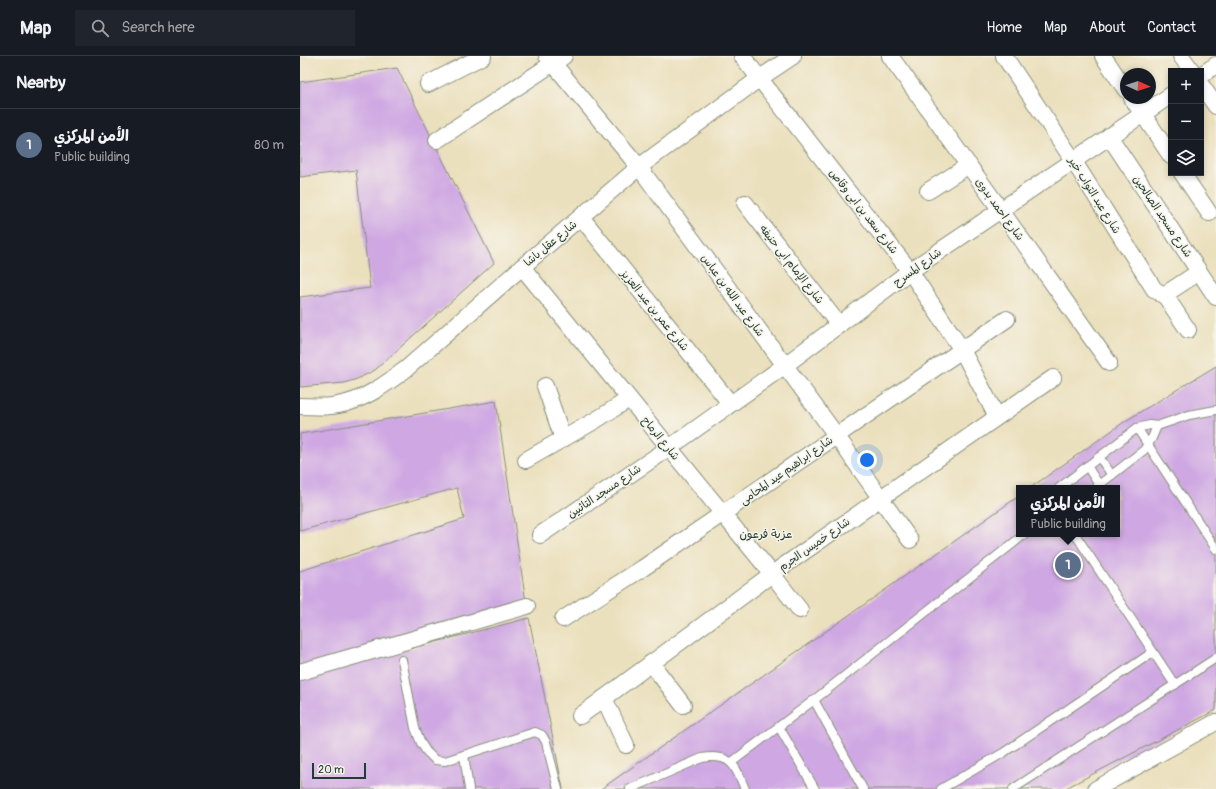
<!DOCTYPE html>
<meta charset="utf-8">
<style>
:root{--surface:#171b24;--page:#20242c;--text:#f1f3f6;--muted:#9ea1a6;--line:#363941;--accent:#d1495b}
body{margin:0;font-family:Pangolin,"Playpen Sans Arabic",sans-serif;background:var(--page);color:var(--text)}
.controls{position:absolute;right:12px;top:12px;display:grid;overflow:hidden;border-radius:0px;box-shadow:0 2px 6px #0003}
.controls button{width:36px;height:36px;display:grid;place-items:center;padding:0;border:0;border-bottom:1px solid var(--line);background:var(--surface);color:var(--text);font:20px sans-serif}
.compass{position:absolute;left:820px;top:12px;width:36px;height:36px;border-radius:50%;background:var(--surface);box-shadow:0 2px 6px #0003;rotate:93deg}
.scale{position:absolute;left:12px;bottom:10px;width:54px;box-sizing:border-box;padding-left:4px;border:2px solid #1f3d34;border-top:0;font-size:11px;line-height:14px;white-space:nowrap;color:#1f3d34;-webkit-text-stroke:3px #f7f3e8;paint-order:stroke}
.you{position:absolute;left:567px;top:404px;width:14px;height:14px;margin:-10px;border:3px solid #fff;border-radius:50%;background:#1a73e8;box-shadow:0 0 0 6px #1a73e833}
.badge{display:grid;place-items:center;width:26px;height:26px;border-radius:50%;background:var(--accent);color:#fff;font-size:13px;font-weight:700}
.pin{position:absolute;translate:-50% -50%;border:2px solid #fff;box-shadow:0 1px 4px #0006}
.popup{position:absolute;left:716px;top:429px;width:104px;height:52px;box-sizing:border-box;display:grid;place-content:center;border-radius:0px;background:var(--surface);filter:drop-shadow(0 1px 3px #0005);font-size:13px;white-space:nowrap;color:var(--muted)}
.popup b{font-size:15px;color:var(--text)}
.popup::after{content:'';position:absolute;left:50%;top:100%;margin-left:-8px;border:8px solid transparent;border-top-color:var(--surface)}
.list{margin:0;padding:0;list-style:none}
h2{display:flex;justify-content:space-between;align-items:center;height:52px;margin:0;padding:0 16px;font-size:17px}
h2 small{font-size:13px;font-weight:400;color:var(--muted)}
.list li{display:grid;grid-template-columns:26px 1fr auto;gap:12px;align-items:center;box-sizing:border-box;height:72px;padding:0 16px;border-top:1px solid var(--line)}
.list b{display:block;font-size:15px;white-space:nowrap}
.list p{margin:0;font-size:13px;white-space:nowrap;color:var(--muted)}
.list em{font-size:13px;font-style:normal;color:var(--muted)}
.icon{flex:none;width:22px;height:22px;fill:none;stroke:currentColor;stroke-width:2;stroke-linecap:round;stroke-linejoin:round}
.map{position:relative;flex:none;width:916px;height:733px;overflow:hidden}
header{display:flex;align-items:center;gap:24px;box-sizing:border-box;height:56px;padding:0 20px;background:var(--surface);border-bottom:1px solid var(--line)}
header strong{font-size:19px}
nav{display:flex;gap:22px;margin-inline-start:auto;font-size:14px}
.search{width:280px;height:36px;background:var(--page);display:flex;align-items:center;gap:10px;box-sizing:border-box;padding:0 14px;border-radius:0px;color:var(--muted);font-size:15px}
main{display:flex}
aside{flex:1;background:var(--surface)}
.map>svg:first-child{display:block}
.building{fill:#cfa8e3}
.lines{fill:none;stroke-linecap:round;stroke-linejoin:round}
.lane-casing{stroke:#858e78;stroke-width:10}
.street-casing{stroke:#858e78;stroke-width:18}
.lane{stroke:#fff;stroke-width:8}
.street{stroke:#fff;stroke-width:16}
.labels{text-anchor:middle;stroke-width:3;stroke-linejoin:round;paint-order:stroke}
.street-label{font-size:11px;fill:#1f3d34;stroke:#f7f3e8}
.neighbourhood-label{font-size:12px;fill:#1f3d34;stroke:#f7f3e8}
</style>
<header>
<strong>Map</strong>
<div class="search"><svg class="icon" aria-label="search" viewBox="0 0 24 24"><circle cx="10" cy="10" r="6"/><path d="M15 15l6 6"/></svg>Search here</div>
<nav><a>Home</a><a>Map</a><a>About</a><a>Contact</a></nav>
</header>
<main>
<aside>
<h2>Nearby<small></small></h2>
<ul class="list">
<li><span class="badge" style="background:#5c6f8a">1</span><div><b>الأمن المركزي</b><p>Public building</p></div><em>80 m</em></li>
</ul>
</aside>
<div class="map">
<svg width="916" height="733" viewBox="0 0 916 733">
<rect width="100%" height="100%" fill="#f7f3e8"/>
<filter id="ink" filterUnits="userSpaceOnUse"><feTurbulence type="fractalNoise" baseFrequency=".025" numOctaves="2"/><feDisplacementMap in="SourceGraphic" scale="8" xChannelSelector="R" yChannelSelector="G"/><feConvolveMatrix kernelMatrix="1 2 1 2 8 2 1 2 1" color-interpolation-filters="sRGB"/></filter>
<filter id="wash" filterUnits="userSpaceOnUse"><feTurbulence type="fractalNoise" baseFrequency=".012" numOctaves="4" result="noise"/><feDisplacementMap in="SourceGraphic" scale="16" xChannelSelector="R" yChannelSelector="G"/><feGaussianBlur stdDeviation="0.9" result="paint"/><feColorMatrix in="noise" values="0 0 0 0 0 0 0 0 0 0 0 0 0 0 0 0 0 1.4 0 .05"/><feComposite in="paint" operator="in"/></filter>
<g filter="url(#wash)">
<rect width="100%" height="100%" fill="#ebe0bd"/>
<g id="blocks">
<!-- building -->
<g class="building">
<polygon points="97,12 194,207 75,314 57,323 44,327 0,331 0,241 70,232 56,114 0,121 0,26"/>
<polygon points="916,310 916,654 764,733 301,733 719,440 719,478 817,478 817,432 730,432 827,364"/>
<polygon points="196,345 226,546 0,612 0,515 164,463 157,432 0,475 0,378"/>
<polygon points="229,562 263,733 0,733 0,621"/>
</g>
</g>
</g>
<g filter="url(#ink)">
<use href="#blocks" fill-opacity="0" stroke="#858e78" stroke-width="1"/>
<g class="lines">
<!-- lane casing -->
<g class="lane-casing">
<g id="lane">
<polyline points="837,372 916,493"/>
<polyline points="799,401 812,419"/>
<polyline points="787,410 799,429"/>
<polyline points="759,432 837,372 850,369 857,370 889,359 916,354"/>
<polyline points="795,432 844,394 852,382 857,370"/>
<polyline points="775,478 875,629"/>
<polyline points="102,604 115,672 121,687 126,695 135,704 145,705 235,676 242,679 246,686 258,733"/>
<polyline points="514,644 563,733"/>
<polyline points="479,671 515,733"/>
<polyline points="164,699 169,733"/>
<polyline points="432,706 514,644 725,478"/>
<path d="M330 733 402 702C431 697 435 709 445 733"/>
<polyline points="641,733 703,697 853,596"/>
<polyline points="713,733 916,602"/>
</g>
</g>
<!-- street casing -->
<g class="street-casing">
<g id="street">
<polyline points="247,0 339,111 536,379 610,484"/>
<polyline points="442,0 610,215 662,294 697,361"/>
<polyline points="590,0 700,153 809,307"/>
<polyline points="704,0 773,104 854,233 866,241 888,274"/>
<polyline points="803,0 826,34"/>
<polyline points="881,0 892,15"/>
<polyline points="901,19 916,9"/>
<polyline points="128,28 183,0"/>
<polyline points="901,29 916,50"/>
<polyline points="832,42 871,100"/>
<polyline points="809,80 916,241"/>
<polyline points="137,84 264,0"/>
<polyline points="882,117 909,157"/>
<polyline points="628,135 669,109"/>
<polyline points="445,147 539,269"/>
<polyline points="281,161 430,347"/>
<polyline points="222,211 472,518 500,554"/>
<polyline points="864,239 899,216"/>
<polyline points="245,330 263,383"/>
<path d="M0 350C12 350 26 352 38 349 63 345 86 328 106 313L222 211 339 111 460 22 493 0"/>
<polyline points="226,404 296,364 329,343"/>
<polyline points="240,479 369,392 484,310 610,215 871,39"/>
<polyline points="263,563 343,512 707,263"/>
<polyline points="351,607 383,649"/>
<polyline points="0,616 227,550"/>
<polyline points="304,642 326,689"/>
<polyline points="280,660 472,518 753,322"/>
<polyline points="796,733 916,666"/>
</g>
</g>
<!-- lane -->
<use href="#lane" class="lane"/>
<!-- street -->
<use href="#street" class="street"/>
</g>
</g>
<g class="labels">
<!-- street labels -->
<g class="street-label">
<text transform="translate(795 139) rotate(58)" y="4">شارع عبد التواب خير</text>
<text transform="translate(700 153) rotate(54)" y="4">شارع احمد بدوى</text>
<text transform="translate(564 155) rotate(52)" y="4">شارع سعد بن ابى وقاص</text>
<text transform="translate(863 160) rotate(56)" y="4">شارع مسجد الصالحين</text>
<text transform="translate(250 187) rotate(-40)" y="4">شارع عقل باشا</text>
<text transform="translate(492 208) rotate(52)" y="4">شارع الإمام ابى حنيفه</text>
<text transform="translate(617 211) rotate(-36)" y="4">شارع المسرح</text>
<text transform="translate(433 239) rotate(54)" y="4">شارع عبد الله بن عباس</text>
<text transform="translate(355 254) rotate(51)" y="4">شارع عمر بن عبد العزيز</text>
<text transform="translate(361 382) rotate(51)" y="4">شارع الرماح</text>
<text transform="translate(486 414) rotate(-35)" y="4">شارع ابراهيم عيد المحامى</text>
<text transform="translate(304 435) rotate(-34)" y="4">شارع مسجد التائبين</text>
<text transform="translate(514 488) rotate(-35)" y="4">شارع خميس الجرم</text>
</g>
<!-- neighbourhood labels -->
<g class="neighbourhood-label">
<text x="466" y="482">عزبة فرعون</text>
</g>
</g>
</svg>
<div class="controls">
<button>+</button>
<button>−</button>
<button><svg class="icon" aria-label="layers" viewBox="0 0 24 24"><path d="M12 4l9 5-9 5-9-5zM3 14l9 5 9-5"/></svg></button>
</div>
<svg class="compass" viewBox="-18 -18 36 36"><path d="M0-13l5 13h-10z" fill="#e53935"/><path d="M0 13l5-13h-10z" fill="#9ea1a6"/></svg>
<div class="scale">20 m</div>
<div class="you"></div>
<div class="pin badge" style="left:768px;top:509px;background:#5c6f8a">1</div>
<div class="popup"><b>الأمن المركزي</b>Public building</div>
</div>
</main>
